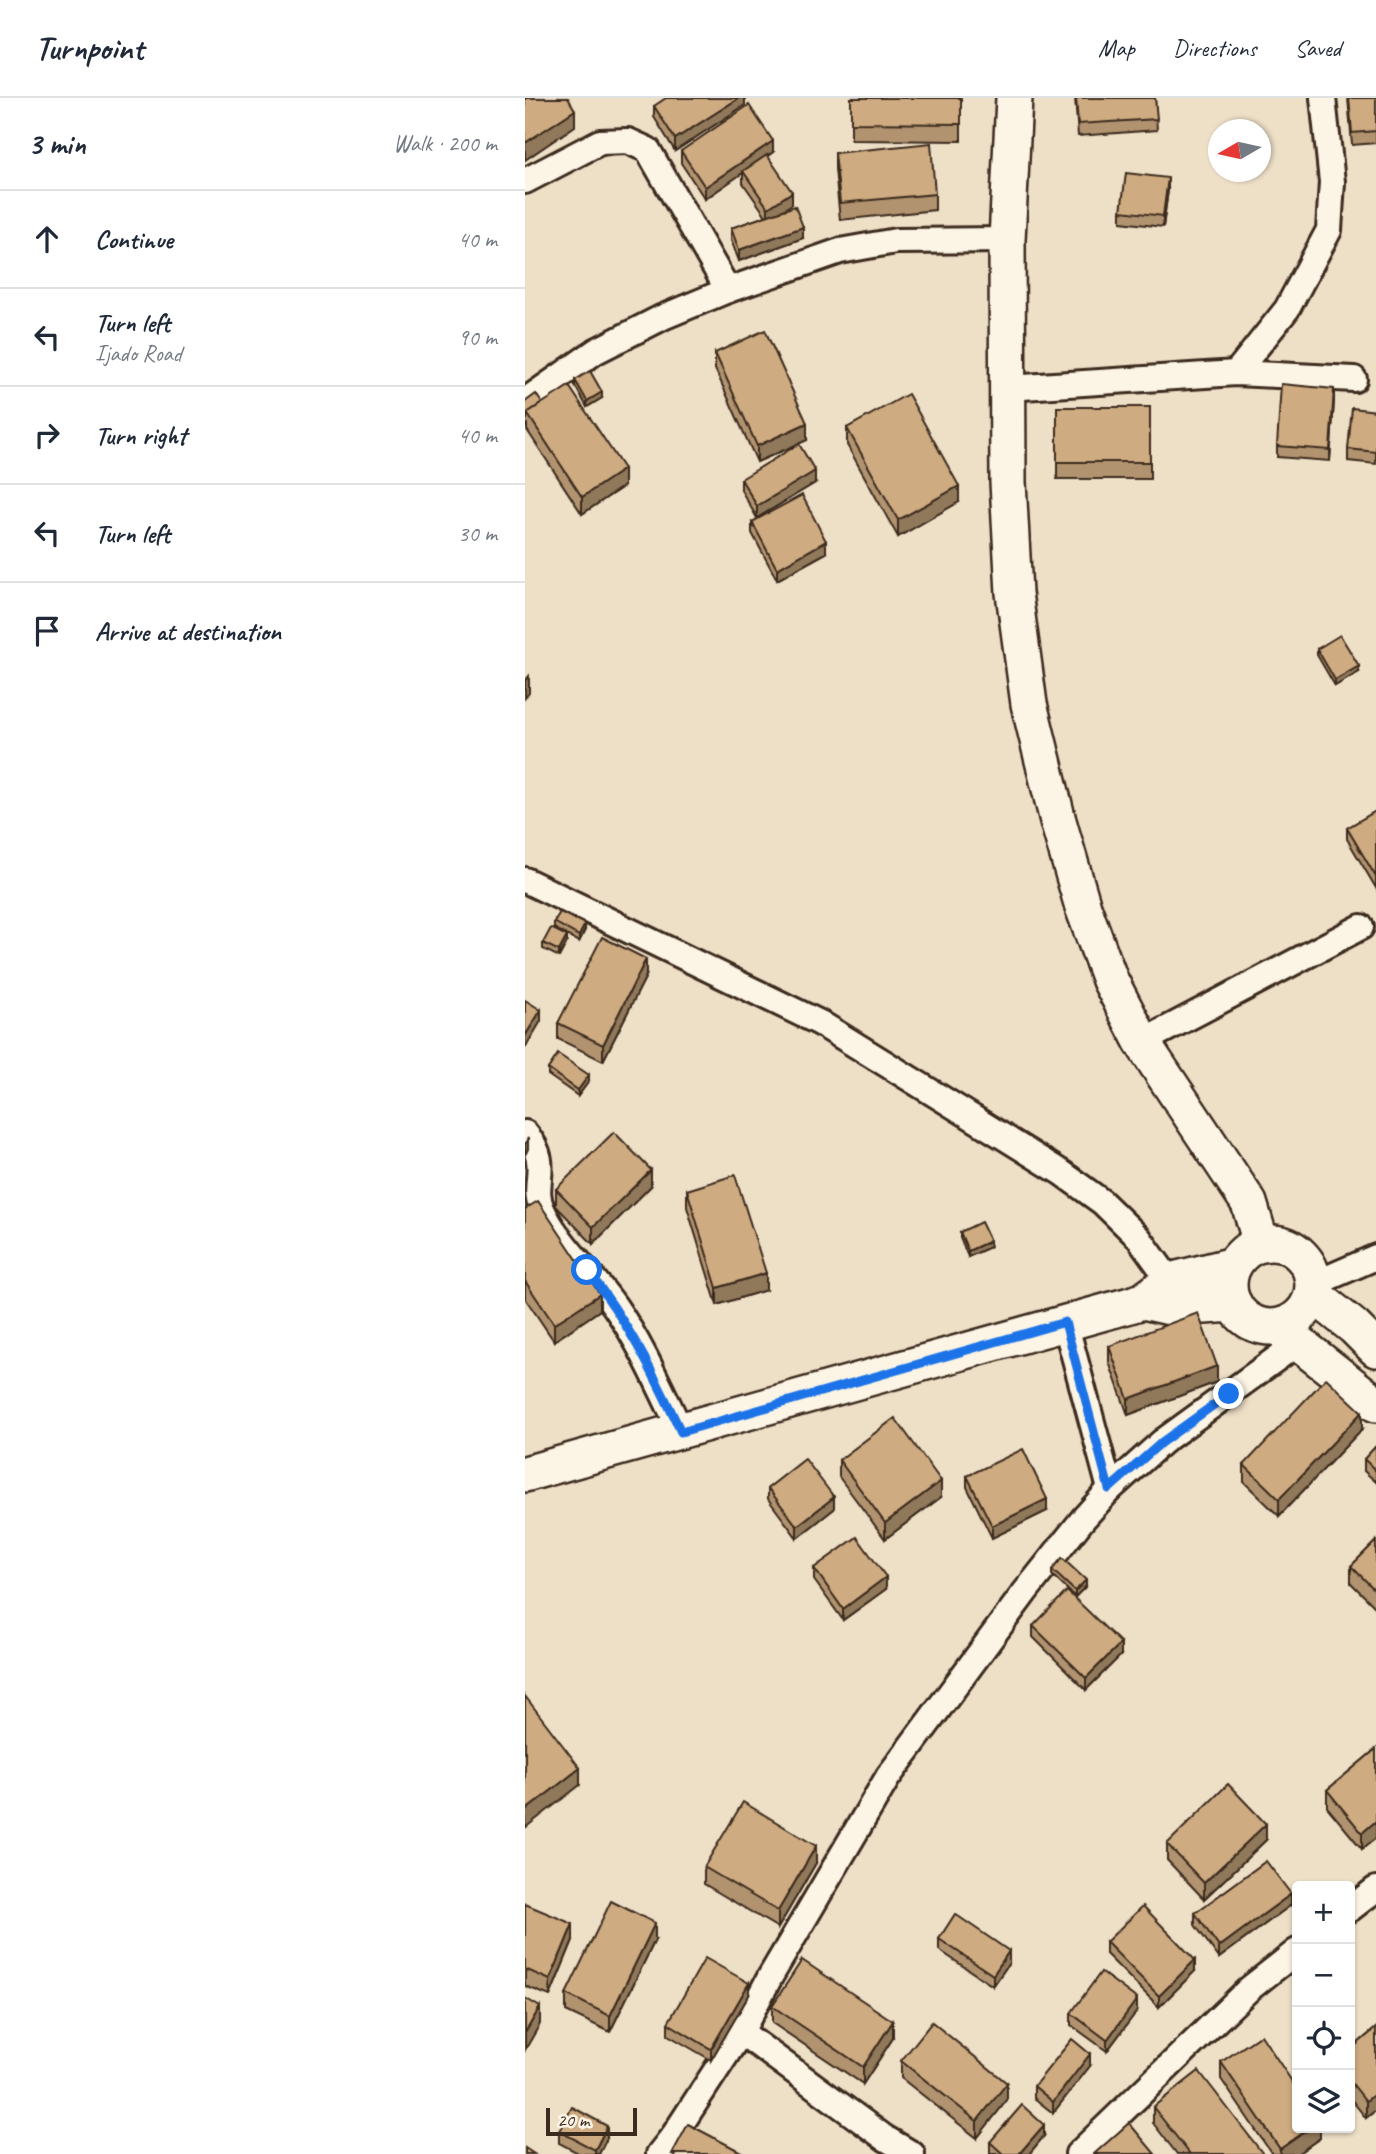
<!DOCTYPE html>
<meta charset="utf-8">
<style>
:root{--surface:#fff;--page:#f2f2f3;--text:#1f2937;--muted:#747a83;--line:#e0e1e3}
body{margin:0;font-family:Caveat,sans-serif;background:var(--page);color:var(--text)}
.controls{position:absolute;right:21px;bottom:21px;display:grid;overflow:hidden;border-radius:7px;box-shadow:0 2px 5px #0004}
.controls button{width:63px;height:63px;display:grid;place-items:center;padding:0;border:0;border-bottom:2px solid var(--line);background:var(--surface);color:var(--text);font:35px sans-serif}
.compass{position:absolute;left:683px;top:21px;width:63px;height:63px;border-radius:50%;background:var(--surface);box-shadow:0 2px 5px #0004;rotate:261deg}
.scale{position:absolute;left:21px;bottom:18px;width:91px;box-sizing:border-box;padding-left:7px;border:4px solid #3b2a1e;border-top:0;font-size:19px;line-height:24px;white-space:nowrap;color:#3b2a1e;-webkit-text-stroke:5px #fcf5e5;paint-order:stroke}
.stop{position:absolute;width:21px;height:21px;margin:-16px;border:5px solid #1a73e8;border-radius:50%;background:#fff}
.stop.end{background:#1a73e8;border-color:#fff;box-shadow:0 2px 7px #0008}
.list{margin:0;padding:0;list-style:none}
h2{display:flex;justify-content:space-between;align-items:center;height:91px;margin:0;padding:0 28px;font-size:30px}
h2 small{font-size:23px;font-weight:400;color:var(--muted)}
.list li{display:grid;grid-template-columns:46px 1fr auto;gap:21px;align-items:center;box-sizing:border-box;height:98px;padding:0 28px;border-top:2px solid var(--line)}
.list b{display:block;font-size:26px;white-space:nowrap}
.list p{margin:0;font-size:23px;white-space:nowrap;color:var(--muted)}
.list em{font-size:23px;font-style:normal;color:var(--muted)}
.icon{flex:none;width:38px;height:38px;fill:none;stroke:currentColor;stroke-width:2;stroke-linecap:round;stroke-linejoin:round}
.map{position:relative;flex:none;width:851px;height:2056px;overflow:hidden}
header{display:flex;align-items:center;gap:42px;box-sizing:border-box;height:98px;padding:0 35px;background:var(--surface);border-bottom:2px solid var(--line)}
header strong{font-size:33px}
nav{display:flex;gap:38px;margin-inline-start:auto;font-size:24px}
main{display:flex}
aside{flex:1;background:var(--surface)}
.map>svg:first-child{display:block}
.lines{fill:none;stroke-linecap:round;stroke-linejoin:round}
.street-casing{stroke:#3b2a1e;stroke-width:30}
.secondary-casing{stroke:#3b2a1e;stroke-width:40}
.street{stroke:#fcf5e5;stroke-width:24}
.secondary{stroke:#fcf5e5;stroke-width:35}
.wall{fill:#b1936f;stroke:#3b2a1e;stroke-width:2}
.shaded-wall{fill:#90785a;stroke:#3b2a1e;stroke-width:2}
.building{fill:#ceab81;stroke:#3b2a1e;stroke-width:2}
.route{stroke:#1a73e8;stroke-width:9}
</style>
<header>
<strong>Turnpoint</strong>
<nav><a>Map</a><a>Directions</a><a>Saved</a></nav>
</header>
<main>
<aside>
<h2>3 min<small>Walk · 200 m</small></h2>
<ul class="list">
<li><svg class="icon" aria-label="ahead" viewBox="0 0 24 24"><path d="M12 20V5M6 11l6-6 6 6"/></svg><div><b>Continue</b></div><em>40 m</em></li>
<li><svg class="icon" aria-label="left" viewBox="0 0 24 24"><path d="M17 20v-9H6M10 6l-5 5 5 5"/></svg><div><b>Turn left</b><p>Ijado Road</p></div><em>90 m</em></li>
<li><svg class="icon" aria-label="right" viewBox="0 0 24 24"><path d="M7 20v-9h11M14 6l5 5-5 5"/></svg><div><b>Turn right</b></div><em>40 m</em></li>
<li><svg class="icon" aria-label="left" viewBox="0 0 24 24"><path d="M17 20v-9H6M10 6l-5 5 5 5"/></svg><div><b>Turn left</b></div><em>30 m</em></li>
<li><svg class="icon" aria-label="arrive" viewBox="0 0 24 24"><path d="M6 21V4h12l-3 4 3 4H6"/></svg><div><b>Arrive at destination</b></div></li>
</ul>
</aside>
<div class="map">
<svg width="851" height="2056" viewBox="0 0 851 2056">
<rect width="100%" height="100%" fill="#eedfc7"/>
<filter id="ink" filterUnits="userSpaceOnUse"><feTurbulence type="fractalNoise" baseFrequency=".0143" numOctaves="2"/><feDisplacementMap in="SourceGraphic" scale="14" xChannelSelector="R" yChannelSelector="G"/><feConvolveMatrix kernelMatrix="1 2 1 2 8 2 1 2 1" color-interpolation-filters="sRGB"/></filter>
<g filter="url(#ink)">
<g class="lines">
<!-- street casing -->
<g class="street-casing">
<g id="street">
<polyline points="0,83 75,44 103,43 123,52 203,192"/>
<polyline points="711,275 762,211 804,132 807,84 798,0"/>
<polyline points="482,290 711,275 829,281"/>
<polyline points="0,303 71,253 138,219 203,192 315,153 371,143 482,142"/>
<polyline points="0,782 295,925 537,1075 577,1104 614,1140 645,1183"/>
<polyline points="617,944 836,829"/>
<path d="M0 1035C28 1067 5 1084 17 1111 34 1148 68 1176 91 1210 117 1248 136 1292 156 1333"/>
<polyline points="789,1186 851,1159"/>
<polyline points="540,1224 585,1391"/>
<polyline points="825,1811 851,1791"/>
<polyline points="216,1934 360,2040 387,2056"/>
<polyline points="134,2056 149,2037 216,1934 245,1879 363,1679 500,1494 558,1421 585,1391 637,1344 773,1245"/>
<polyline points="553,2056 724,1891 772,1853"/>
</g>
</g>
<!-- secondary casing -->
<g class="secondary-casing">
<g id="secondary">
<polyline points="489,0 482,142 483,384 489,495 504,606 533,723 558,809 585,882 617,944 724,1105 736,1145"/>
<circle cx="746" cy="1187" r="42"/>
<polyline points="788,1196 829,1229 851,1251"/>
<polyline points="618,1203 649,1210 709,1206"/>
<polyline points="753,1229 851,1306"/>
<polyline points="0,1376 605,1207 618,1203 645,1183 709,1167"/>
</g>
</g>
<!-- street -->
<use href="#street" class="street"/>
<!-- secondary -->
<use href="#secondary" class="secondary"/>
</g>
<!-- wall -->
<g class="wall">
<polygon points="220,0 220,7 150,53 129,19 129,8"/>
<polygon points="326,0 436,0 436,43 326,42"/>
<polygon points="550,0 630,0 632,32 553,38"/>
<polygon points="823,0 851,0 851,45 827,47"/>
<polygon points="156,53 248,54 243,58 267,106 255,113 278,140 214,163 206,142 206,130 241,118 218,85 218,74 180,101 156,65"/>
<polygon points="310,55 410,96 410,112 315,122 310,71"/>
<polygon points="643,92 638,129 596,124 596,113"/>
<polygon points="190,255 282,342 232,364 190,271"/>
<polygon points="50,282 77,300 62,309 50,288"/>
<polygon points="809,302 805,363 752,359 752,348"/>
<polygon points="0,304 17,305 99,388 57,416 2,332 2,327 0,329"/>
<rect x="532" y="309" width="93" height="72"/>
<polygon points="851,313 851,366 823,363 823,351"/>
<polygon points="322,330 434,404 373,439 322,347"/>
<polygon points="216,381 290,385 232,420 216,392"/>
<polygon points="227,424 301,455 252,482 227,435"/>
<polygon points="792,551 834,574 810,588 792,557"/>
<polygon points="851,713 851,790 822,741 822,730"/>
<polygon points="29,824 60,832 54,844 29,830"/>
<polygon points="42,844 34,859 18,851 18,845"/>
<polygon points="121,878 78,963 33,941 33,925"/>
<polygon points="23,971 64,983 53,998 23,977"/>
<polygon points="126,1088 68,1146 31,1108 31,1091"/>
<polygon points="162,1092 241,1192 192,1207 162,1109"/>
<polygon points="0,1111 75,1212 29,1243 0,1200"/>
<polygon points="435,1134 465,1149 443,1159 435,1140"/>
<polygon points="584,1248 692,1284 603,1317 584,1264"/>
<polygon points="837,1331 754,1418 719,1384 719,1367"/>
<polygon points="851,1348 851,1384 839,1373 839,1361"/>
<polygon points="314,1362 416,1399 360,1441 314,1379"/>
<polygon points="442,1378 522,1413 467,1440 442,1389"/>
<polygon points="243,1390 309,1411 272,1440 243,1401"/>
<polygon points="851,1443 851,1510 826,1485 826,1468"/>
<polygon points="289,1470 361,1491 318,1522 289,1482"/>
<polygon points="527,1472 561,1488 550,1499 527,1477"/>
<polygon points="508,1528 596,1557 561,1592 508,1539"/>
<polygon points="851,1651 851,1740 837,1751 802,1709 802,1692"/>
<polygon points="741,1742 679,1801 642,1762 642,1746"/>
<polygon points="291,1765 253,1830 179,1786 179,1769"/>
<polygon points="0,1806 48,1842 25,1898 0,1888"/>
<polygon points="766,1807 694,1860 670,1827 670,1815"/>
<polygon points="414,1841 484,1865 468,1888 414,1852"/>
<polygon points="130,1842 85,1934 41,1913 41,1896"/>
<polygon points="581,1844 670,1873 634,1909 581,1856"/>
<polygon points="224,1897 186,1962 143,1937 143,1925"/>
<polygon points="247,1908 368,1940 338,1986 247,1925"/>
<polygon points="612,1913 582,1953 546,1927 546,1915"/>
<polygon points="851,1930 851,2012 841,2020 825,2000 825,1952"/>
<polygon points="376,1963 482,2002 452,2040 376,1980"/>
<polygon points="696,1964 795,2030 795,2040 772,2056 747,2056 696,1981"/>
<polygon points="565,1968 528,2015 509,2000 509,1988"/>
<polygon points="628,2009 738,2056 652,2056 628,2025"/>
<polygon points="34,2033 82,2040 74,2056 55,2056 34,2045"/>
<polygon points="519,2038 504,2056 465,2056 465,2044"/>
</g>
<!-- shaded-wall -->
<g class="shaded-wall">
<polygon points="214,0 220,0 220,7 150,53 150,41"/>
<polygon points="50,12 50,28 0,62 0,45"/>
<polygon points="248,43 248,54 180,101 180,89"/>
<polygon points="643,80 643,92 638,129 638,118"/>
<polygon points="267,94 267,106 243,122 243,110"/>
<polygon points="278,129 278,140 214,163 214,152"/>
<polygon points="809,291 809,302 805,363 805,352"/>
<polygon points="77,294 77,300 62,309 62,303"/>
<polygon points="282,325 282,342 232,364 232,348"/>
<polygon points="99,371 99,388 57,416 57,399"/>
<polygon points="290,373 290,385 232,420 232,408"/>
<polygon points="434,388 434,404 373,439 373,422"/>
<polygon points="301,443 301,455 252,482 252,471"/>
<polygon points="834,568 834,574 810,588 810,582"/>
<polygon points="4,578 4,595 0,600 0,583"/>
<polygon points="60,826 60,832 54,844 54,838"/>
<polygon points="42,838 42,844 34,859 34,853"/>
<polygon points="121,861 121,878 78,963 78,947"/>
<polygon points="16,912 16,923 0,950 0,938"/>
<polygon points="64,977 64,983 53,998 53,992"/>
<polygon points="3,1040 3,1051 0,1057 0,1046"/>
<polygon points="126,1072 126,1088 68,1146 68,1129"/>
<polygon points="465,1143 465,1149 443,1159 443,1153"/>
<polygon points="241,1175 241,1192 192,1207 192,1190"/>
<polygon points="75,1196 75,1212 29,1243 29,1226"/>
<polygon points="692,1268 692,1284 603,1317 603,1301"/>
<polygon points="837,1314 837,1331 754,1418 754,1401"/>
<polygon points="416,1383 416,1399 360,1441 360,1425"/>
<polygon points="309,1399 309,1411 272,1440 272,1428"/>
<polygon points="522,1401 522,1413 467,1440 467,1428"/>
<polygon points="361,1479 361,1491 318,1522 318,1511"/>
<polygon points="561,1482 561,1488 550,1499 550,1493"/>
<polygon points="596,1545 596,1557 561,1592 561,1580"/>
<polygon points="55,1670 55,1687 0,1730 0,1713"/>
<polygon points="851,1723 851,1740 837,1751 837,1735"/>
<polygon points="741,1726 741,1742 679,1801 679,1785"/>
<polygon points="291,1748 291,1765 253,1830 253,1813"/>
<polygon points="766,1796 766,1807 694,1860 694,1849"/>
<polygon points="130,1825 130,1842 85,1934 85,1918"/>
<polygon points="48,1826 48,1842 25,1898 25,1882"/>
<polygon points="484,1853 484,1865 468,1888 468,1877"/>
<polygon points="670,1862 670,1873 634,1909 634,1898"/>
<polygon points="224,1885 224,1897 186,1962 186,1951"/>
<polygon points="612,1901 612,1913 582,1953 582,1942"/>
<polygon points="15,1909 15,1926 0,1952 0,1935"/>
<polygon points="368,1923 368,1940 338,1986 338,1969"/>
<polygon points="565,1956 565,1968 528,2015 528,2004"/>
<polygon points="482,1985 482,2002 452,2040 452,2023"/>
<polygon points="851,1995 851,2012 841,2020 841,2003"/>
<polygon points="519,2027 519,2038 504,2056 494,2056"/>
<polygon points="82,2028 82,2040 74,2056 70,2056 70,2052"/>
<polygon points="785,2030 795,2030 795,2040 772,2056 755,2056 755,2051"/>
</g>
<!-- building -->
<g class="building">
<polygon points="0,0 43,0 50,12 0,45"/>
<polygon points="141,0 214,0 150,41 129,8"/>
<polygon points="326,0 436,0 436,26 326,25"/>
<polygon points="551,0 630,0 632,21 553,26"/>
<polygon points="824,0 851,0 851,33 827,35"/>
<polygon points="224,7 248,43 180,89 156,53"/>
<polygon points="406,45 410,96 315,105 310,55"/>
<polygon points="242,57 267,94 243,110 218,73"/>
<polygon points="601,75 643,80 638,118 596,113"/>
<polygon points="270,108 278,129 214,152 206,130"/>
<polygon points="240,232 282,325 232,348 190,255"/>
<polygon points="65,273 77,294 62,303 50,282"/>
<polygon points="756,286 809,291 805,352 752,348"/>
<polygon points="44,288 99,371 57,399 2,315"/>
<polygon points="11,296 17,305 2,315 2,321 0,323 0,304"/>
<polygon points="383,296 434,388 373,422 322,330"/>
<rect x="532" y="309" width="93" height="55"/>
<polygon points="827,310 851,313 851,354 823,351"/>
<polygon points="274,346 290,373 232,408 216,381"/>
<polygon points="277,397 301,443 252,471 227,424"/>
<polygon points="815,537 834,568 810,582 792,551"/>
<polygon points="851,713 851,779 822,730"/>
<polygon points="35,814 60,826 54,838 29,824"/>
<polygon points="26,830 42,838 34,853 18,845"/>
<polygon points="77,839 121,861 78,947 33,925"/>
<polygon points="0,902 16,912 0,938"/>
<polygon points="33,956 64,977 53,992 23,971"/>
<polygon points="89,1034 126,1072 68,1129 31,1091"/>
<polygon points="210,1077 241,1175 192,1190 162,1092"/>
<polygon points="13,1103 75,1196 29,1226 0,1183 0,1111"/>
<polygon points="456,1124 465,1143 443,1153 435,1134"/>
<polygon points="673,1215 692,1268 603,1301 584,1248"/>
<polygon points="801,1280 837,1314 754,1401 719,1367"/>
<polygon points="370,1320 416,1383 360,1425 314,1362"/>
<polygon points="851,1348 851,1373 839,1361"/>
<polygon points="498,1351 522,1401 467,1428 442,1378"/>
<polygon points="280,1361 309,1399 272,1428 243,1390"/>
<polygon points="332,1439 361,1479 318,1511 289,1470"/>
<polygon points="851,1443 851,1493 826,1468"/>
<polygon points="537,1460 561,1482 550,1493 527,1472"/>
<polygon points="542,1493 596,1545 561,1580 508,1528"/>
<polygon points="0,1598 55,1670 0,1713"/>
<polygon points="851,1651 851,1723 837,1735 802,1692"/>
<polygon points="703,1686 741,1726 679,1785 642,1746"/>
<polygon points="218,1704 291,1748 253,1813 179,1769"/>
<polygon points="741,1763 766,1796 694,1849 670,1815"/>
<polygon points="86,1803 130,1825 85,1918 41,1896"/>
<polygon points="0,1806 48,1826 25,1882 0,1871"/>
<polygon points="618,1808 670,1862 634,1898 581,1844"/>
<polygon points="430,1816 484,1853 468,1877 414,1841"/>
<polygon points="180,1860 224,1885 186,1951 143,1925"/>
<polygon points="277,1862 368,1923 338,1969 247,1908"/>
<polygon points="576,1874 612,1901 582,1942 546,1915"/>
<polygon points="0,1900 15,1909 0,1935"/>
<polygon points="407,1924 482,1985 452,2023 376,1963"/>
<polygon points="851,1930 851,1995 841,2003 825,1983 825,1952"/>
<polygon points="736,1937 772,1991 772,2030 785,2030 755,2051 696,1964"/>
<polygon points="547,1941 565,1956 528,2004 509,1988"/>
<polygon points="674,1973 738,2056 665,2056 628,2009"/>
<polygon points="497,2007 519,2027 494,2056 478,2056 465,2044"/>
<polygon points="47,2009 82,2028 70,2052 34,2033"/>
<polygon points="604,2025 630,2056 569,2056"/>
<polygon points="163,2026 220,2056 147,2056"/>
<polygon points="0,2050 9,2056 0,2056"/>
</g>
</g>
<g class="lines" filter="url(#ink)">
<!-- route -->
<path class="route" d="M62 1172C103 1224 128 1274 156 1334L540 1224 584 1391 637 1344 704 1296"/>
</g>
</svg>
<div class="controls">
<button>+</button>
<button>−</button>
<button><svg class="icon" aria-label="locate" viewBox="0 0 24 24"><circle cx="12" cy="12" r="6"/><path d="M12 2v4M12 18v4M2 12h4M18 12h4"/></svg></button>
<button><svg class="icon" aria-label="layers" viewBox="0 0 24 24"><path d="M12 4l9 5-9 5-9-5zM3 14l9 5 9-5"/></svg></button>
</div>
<svg class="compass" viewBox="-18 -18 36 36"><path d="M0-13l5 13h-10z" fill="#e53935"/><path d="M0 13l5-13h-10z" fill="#747a83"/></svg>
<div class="scale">20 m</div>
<div class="stop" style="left:62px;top:1172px"></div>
<div class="stop end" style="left:704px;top:1296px"></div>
</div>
</main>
